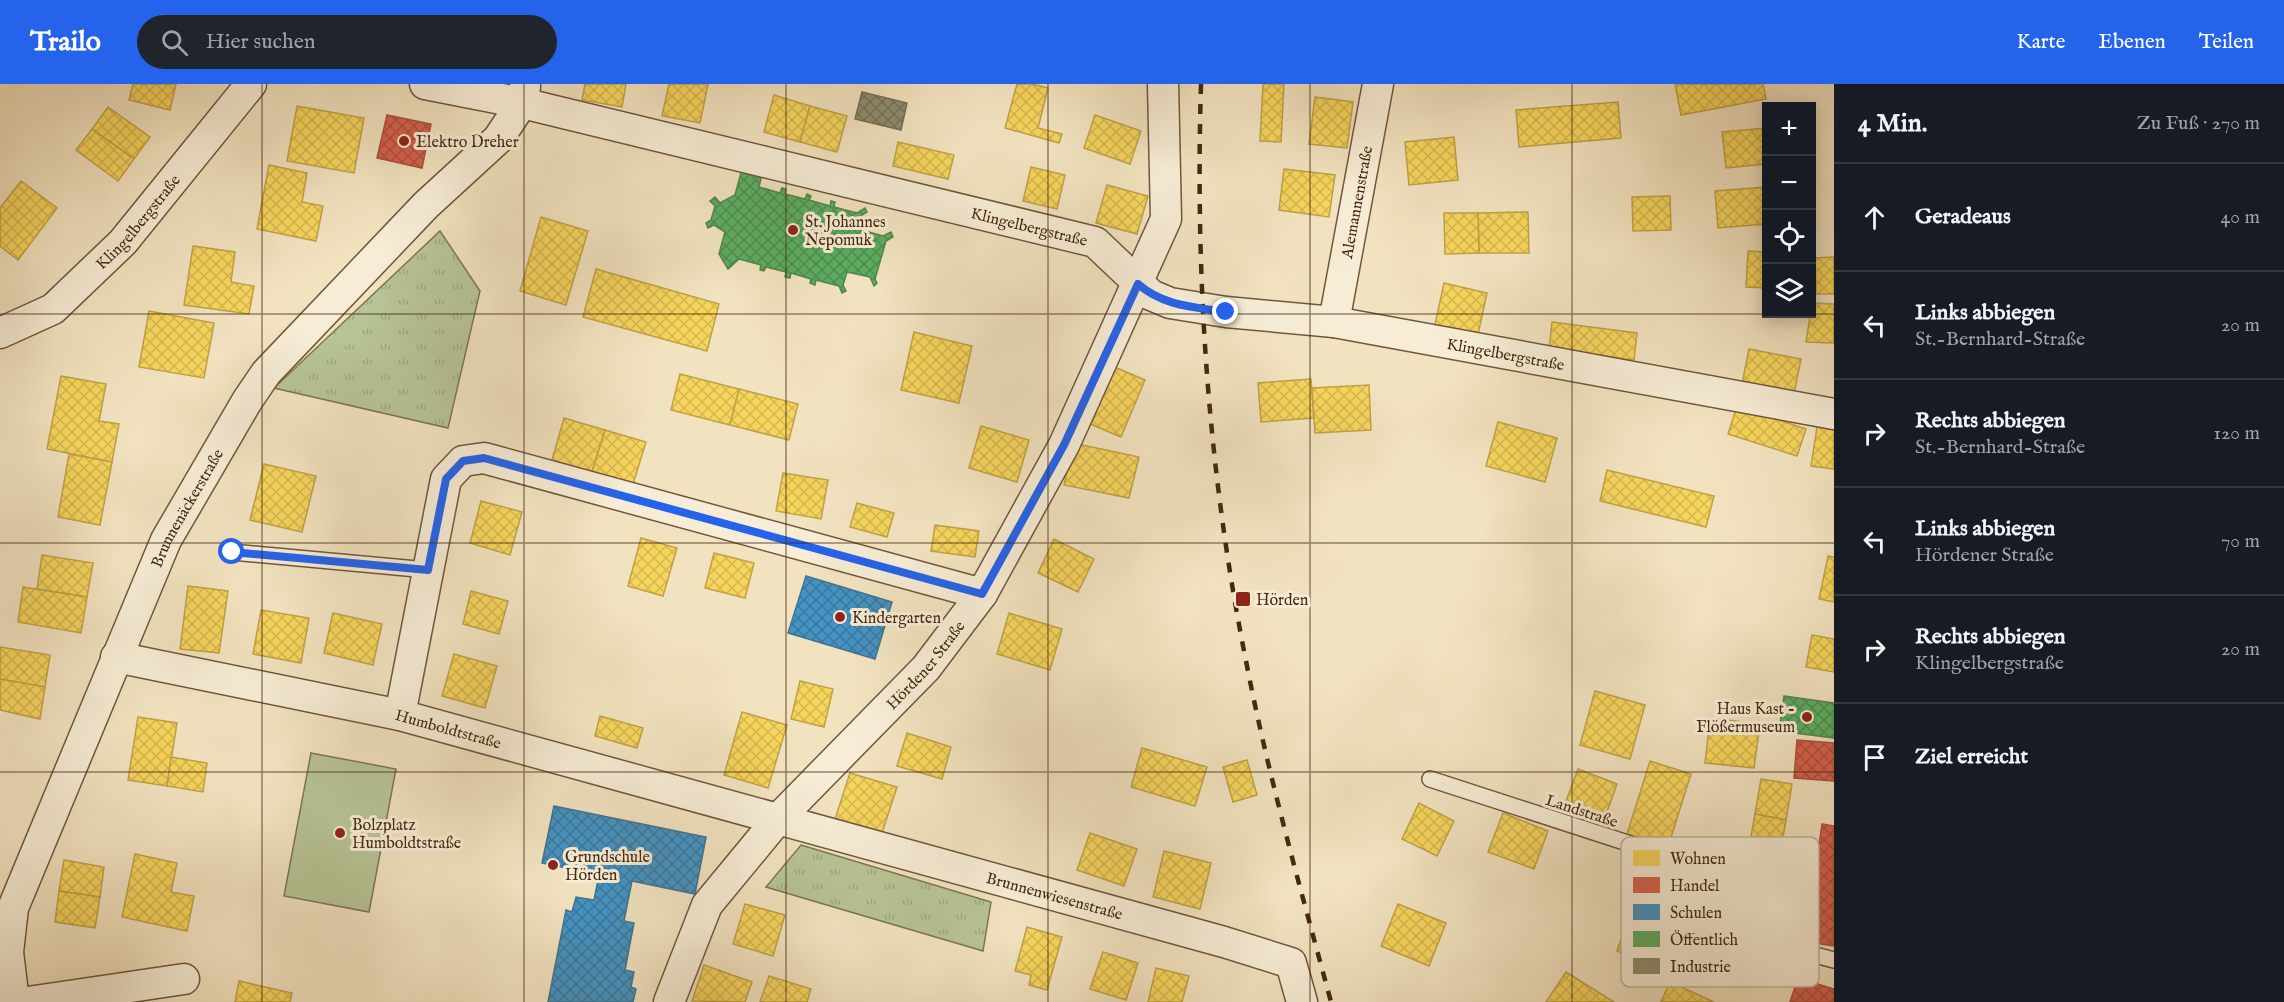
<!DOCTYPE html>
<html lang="de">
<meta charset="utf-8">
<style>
:root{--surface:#171b24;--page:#20242c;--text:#f1f3f6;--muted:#9ea1a6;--line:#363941;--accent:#2563eb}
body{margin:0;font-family:"IM FELL English",serif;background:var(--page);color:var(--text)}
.controls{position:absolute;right:18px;top:18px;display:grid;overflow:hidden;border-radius:0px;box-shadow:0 3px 15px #0003}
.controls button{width:54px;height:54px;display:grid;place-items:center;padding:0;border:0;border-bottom:2px solid var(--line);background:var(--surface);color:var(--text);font:30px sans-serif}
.stop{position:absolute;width:18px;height:18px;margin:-14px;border:4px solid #2563eb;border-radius:50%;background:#fff}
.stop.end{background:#2563eb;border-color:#fff;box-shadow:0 2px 6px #0008}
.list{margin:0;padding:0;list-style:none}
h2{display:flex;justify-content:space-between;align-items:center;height:78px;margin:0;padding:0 24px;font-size:26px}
h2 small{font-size:20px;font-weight:400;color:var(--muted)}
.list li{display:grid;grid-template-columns:39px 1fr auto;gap:18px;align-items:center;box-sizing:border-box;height:108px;padding:0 24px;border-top:2px solid var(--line)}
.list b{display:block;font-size:22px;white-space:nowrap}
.list p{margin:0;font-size:20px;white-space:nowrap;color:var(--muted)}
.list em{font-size:20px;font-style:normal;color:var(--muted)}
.icon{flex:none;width:33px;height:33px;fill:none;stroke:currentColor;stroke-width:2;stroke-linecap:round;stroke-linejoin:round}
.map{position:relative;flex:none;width:1834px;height:918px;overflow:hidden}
header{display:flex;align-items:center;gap:36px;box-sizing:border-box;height:84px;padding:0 30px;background:var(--accent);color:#fff}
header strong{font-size:28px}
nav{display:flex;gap:33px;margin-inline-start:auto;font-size:21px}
.search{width:420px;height:54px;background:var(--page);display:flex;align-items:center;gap:15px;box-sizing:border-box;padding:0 21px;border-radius:33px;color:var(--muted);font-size:22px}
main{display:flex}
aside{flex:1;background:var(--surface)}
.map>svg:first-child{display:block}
.grass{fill:#b7c495;stroke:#7e7652;stroke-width:1.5}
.park{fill:url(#park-tufts);stroke:#7e7652;stroke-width:1.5}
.homes{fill:url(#homes-cross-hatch);stroke:#c1a145;stroke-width:1.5}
.shops{fill:url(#shops-cross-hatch);stroke:#aa4f3b;stroke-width:1.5}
.schools{fill:url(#schools-cross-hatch);stroke:#44738d;stroke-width:1.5}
.public{fill:url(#public-cross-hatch);stroke:#548649;stroke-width:1.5}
.industry{fill:url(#industry-cross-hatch);stroke:#776e52;stroke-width:1.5}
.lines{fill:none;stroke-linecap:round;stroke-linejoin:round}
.service-casing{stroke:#70573c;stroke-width:18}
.minor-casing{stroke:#70573c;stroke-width:33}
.service{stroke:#f7edd6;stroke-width:15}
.minor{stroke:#f7edd6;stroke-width:30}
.rail{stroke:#452810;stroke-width:4.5;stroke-dasharray:10 10;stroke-linecap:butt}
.route{stroke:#2563eb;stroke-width:8}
.grid{fill:none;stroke:#452810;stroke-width:1.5;stroke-opacity:0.55}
.poi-dot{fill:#8f2418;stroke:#f7edd6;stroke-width:2}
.labels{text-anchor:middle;stroke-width:6;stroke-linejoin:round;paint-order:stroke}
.poi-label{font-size:16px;fill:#452810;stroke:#f7edd6;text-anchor:start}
.street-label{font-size:16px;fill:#452810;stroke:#f7edd6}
.key{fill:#f7edd6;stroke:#c2b29b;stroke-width:1.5}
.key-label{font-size:16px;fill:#452810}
</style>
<header>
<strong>Trailo</strong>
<div class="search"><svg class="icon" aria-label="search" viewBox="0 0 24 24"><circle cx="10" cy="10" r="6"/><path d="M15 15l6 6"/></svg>Hier suchen</div>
<nav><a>Karte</a><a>Ebenen</a><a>Teilen</a></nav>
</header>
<main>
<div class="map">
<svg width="1834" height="918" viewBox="0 0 1834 918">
<defs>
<pattern id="park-tufts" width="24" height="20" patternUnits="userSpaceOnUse" patternTransform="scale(1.5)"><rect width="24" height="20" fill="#b7c495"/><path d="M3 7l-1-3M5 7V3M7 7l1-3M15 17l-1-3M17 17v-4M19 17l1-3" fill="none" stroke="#9fa87f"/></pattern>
<pattern id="homes-cross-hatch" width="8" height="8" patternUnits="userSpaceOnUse" patternTransform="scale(1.5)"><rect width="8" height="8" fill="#f6d55c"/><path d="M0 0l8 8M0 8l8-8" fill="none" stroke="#d4b74f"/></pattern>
<pattern id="shops-cross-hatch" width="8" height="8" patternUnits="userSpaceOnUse" patternTransform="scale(1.5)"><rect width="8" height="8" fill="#d6604d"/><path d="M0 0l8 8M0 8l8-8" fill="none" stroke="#af4f3f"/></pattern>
<pattern id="schools-cross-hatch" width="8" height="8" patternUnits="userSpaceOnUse" patternTransform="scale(1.5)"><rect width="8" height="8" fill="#4393c3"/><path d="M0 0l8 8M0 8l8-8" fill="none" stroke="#3a789d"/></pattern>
<pattern id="public-cross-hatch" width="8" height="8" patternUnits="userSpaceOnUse" patternTransform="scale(1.5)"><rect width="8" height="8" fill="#5aae61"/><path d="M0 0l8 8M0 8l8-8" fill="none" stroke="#4c8e4f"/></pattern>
<pattern id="industry-cross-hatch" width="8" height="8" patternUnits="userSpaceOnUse" patternTransform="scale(1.5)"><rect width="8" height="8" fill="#8c8c6e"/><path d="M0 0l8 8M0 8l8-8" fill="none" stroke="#747259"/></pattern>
</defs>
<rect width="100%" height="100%" fill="#f2e3c0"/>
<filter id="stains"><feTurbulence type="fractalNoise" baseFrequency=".00333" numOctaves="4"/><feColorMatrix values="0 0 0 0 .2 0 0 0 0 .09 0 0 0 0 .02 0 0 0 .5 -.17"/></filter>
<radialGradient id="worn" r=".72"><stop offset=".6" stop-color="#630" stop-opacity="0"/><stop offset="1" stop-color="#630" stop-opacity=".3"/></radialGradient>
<!-- grass -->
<polygon class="grass" points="311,669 396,685 369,828 284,812"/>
<!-- park -->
<g class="park">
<polygon points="440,147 480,207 448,344 274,304"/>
<polygon points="801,761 991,818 983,867 766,803"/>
</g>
<!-- homes -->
<g class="homes">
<polygon points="133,0 176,0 170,26 129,16"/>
<polygon points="585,0 626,0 622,23 582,16"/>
<polygon points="669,0 708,0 700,39 662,32"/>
<polygon points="1017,0 1032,0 1048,4 1038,44 1062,50 1059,59 1005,44"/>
<polygon points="1263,0 1284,0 1281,58 1260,57"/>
<polygon points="1675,0 1763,0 1766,15 1681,31"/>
<polygon points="774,11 810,22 800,58 764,48"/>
<polygon points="1315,13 1353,18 1347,64 1309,60"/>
<polygon points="1618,18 1621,54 1519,63 1516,26"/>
<polygon points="297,22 364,34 354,89 287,77"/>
<polygon points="810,22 847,32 837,68 800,58"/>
<polygon points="108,23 150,53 134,75 92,45"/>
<polygon points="1095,31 1141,47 1130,80 1084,64"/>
<polygon points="1766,44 1766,80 1726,84 1722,48"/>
<polygon points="92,45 134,75 118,97 76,66"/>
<polygon points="1454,53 1458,96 1409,101 1405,58"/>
<polygon points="898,58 954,71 948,95 893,82"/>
<polygon points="269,81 307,89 302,118 323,122 316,157 257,145"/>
<polygon points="1031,83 1065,91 1057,125 1023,117"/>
<polygon points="1284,85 1335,91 1329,133 1279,126"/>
<polygon points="21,97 57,124 18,176 0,162 0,124"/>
<polygon points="1107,101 1148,112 1137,150 1096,139"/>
<polygon points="1766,103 1766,140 1718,144 1715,107"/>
<polygon points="1670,112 1671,146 1633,147 1632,113"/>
<polygon points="1528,128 1529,169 1479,169 1478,129"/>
<polygon points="1444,129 1478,129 1479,169 1445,170"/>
<polygon points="541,133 588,147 566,221 520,207"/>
<polygon points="193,162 235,168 231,198 254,202 249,230 184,221"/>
<polygon points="1748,167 1766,168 1766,204 1746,203"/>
<polygon points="1834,173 1834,210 1816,210 1815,174"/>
<polygon points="596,185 719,220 707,267 583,233"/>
<polygon points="1444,199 1487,209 1477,255 1434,245"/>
<polygon points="1812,219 1834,220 1834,259 1806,258"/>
<polygon points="149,227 214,239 204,294 139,283"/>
<polygon points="1552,238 1637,249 1634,276 1549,265"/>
<polygon points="914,248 972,262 959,319 901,306"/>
<polygon points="1749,265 1801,275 1794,310 1742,300"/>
<polygon points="1112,282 1145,296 1121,353 1088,339"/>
<polygon points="680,290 739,305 730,341 671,326"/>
<polygon points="61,292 106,300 99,337 119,340 112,378 47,365"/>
<polygon points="1311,295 1314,334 1261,338 1258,299"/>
<polygon points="1369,301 1371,346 1315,349 1312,304"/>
<polygon points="739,305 798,320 789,356 730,341"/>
<polygon points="1737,322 1806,345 1797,372 1728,350"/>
<polygon points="564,334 605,346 592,388 552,376"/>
<polygon points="1498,338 1557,354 1545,398 1486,382"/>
<polygon points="981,342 1029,356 1017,398 969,384"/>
<polygon points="1817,343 1834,346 1834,385 1811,382"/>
<polygon points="605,346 646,358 633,400 592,388"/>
<polygon points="1073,359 1139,373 1129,414 1064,401"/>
<polygon points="69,370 112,378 100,441 58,433"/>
<polygon points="264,380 316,392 302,448 250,436"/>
<polygon points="1607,386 1714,412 1706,443 1600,417"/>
<polygon points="783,389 828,396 821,435 776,427"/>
<polygon points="481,417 522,428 510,471 470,459"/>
<polygon points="857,419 894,429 887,453 850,443"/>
<polygon points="935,441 979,447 975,473 931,467"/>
<polygon points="641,454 677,464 663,512 628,502"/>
<polygon points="1054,455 1094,475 1078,508 1038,489"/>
<polygon points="714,469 754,479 745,514 705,504"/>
<polygon points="42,471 93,479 87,513 37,505"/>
<polygon points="1828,472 1834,473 1834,518 1819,515"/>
<polygon points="188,502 228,507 219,569 180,565"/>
<polygon points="23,503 87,513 81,549 18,538"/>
<polygon points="471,507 508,517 499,550 463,540"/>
<polygon points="261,526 309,534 301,579 253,570"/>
<polygon points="333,529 382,540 373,581 324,569"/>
<polygon points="1009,529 1062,545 1050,586 997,570"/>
<polygon points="1812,551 1834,555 1834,588 1806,583"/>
<polygon points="0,563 50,571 45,603 0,595"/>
<polygon points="454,570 497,582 485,624 442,612"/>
<polygon points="0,595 45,603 40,635 0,626"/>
<polygon points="800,597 833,605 824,643 791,635"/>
<polygon points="1595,607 1645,621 1630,675 1580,661"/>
<polygon points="742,628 787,641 768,704 724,691"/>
<polygon points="600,632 643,644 637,664 595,652"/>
<polygon points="138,633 177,639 167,702 128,696"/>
<polygon points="1710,634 1760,640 1754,684 1705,679"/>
<polygon points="907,649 951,663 942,695 897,682"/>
<polygon points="1142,664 1207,683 1195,722 1131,703"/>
<polygon points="171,673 207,679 203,708 167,702"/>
<polygon points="1247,676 1257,711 1233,718 1223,683"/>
<polygon points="1650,677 1691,690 1668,763 1627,750"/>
<polygon points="1578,685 1617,700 1603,739 1563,725"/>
<polygon points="850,689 897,703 882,749 835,735"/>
<polygon points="1761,695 1792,700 1786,736 1755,730"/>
<polygon points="1419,719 1454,737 1437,772 1402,755"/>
<polygon points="1503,729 1548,747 1534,785 1488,768"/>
<polygon points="1755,730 1786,736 1777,786 1746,781"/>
<polygon points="1090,749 1137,765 1124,802 1077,786"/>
<polygon points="1164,767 1211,779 1200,825 1153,813"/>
<polygon points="135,770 177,779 171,808 194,812 187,847 122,833"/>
<polygon points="64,776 104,783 100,813 59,807"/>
<polygon points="59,807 100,813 95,844 55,838"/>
<polygon points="745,820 785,831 773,872 733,860"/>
<polygon points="1398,820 1446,839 1429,882 1381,862"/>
<polygon points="1627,838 1664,852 1654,880 1617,867"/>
<polygon points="1027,843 1062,853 1047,906 1029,901 1031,891 1015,887"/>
<polygon points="1103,868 1138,879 1126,916 1090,905"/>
<polygon points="704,881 752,898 745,918 692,917"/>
<polygon points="1156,884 1189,892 1182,918 1148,918"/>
<polygon points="1566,888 1614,918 1546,918"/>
<polygon points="769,892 811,905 807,918 760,918"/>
<polygon points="239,897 292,909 290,918 235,918"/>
<polygon points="1670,898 1714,918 1661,918"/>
</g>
<!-- shops -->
<g class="shops">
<polygon points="387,31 431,40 422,84 377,74"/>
<polygon points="1797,656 1834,659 1834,697 1794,694"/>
<polygon points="1822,740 1834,742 1834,862 1761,851 1768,799 1813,805"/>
<polygon points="1798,894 1834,905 1834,918 1790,918"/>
</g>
<!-- schools -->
<g class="schools">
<polygon points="806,492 892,518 875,575 788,549"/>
<polygon points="554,722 706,753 695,810 632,797 624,837 634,839 625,886 634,888 631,903 636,905 633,918 548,918 566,826 572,828 576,813 594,816 599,791 542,779"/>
</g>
<!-- public -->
<g class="public">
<polygon points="742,85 762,90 759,103 780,109 782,104 786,105 785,110 805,115 807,110 811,112 809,116 830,122 831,117 835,118 834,123 857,129 865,124 867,128 862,131 858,145 883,152 891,148 893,153 886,157 875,195 877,199 874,202 870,193 847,188 843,201 846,207 842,209 839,202 816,196 815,201 810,199 811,195 791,189 790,194 785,193 786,188 766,183 764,187 760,186 761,181 739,175 728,185 719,170 725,148 714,141 708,144 706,139 711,136 715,122 710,117 715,113 720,119 735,111"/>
<polygon points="1784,612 1834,619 1834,654 1779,647"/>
</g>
<!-- industry -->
<polygon class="industry" points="862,8 907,19 901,46 855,35"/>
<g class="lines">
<!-- service casing -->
<g class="service-casing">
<g id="service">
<polyline points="232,468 428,486"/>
<polyline points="1430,695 1757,801 1744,852 1834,876"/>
</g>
</g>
<!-- minor casing -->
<g class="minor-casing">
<g id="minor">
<path id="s1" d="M425 0 522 19 1095 158 1151 211 1170 219 1226 228 1334 238 1834 330"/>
<path id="s2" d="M1334 238 1378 0"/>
<path id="s3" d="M0 249 53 225 123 158 251 0"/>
<path id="s4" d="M116 573 400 631 1224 858 1291 879 1302 918"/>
<polyline points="400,631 446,395 463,377 484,374 982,510"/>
<path id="s5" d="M14 918 8 868 13 824 166 456 247 317 266 289 426 121 498 55 522 19 525 3"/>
<polyline points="28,918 184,895"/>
<path id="s6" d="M669 918 707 821 778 735 926 584 982 510 1064 361 1166 135 1163 0"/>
</g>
</g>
<!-- service -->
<use href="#service" class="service"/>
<!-- minor -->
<use href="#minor" class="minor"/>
<!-- rail -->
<path class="rail" d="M1201 0C1195 195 1208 390 1247 582 1269 695 1301 806 1331 918"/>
</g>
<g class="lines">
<!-- route -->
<path class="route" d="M232 468 428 486 446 395 463 377 484 374 982 510 1064 361 1138 200C1163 222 1194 223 1226 228"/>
</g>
<!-- grid -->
<path class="grid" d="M262 0V918M524 0V918M786 0V918M1048 0V918M1310 0V918M1572 0V918M0 230H1766M1766 230H1812M1812 230H1834M0 459H1834M0 688H1834"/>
<!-- markers -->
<g class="poi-dot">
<circle cx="404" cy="57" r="6"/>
<circle cx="793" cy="146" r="6"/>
<rect x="1235" y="507" width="16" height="16" rx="3"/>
<circle cx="840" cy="533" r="6"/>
<circle cx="1807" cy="633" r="6"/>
<circle cx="340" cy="749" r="6"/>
<circle cx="553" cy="781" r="6"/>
</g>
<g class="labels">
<!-- poi labels -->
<g class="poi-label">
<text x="416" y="63">Elektro Dreher</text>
<text x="805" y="143">St. Johannes<tspan x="805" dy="18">Nepomuk</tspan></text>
<text x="1256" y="521">Hörden</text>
<text x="852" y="539">Kindergarten</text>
<text x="1795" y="630" text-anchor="end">Haus Kast -<tspan x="1795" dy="18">Flößermuseum</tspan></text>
<text x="352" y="746">Bolzplatz<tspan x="352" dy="18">Humboldtstraße</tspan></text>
<text x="565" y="778">Grundschule<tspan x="565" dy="18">Hörden</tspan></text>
</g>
<!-- street labels -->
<g class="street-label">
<text dy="6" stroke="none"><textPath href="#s2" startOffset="122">Alemannenstraße</textPath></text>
<text dy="6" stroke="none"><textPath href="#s3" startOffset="180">Klingelbergstraße</textPath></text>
<text dy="6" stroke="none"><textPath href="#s1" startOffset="621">Klingelbergstraße</textPath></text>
<text dy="6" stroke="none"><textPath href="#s1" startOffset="1126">Klingelbergstraße</textPath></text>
<text dy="6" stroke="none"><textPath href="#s5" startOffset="531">Brunnenäckerstraße</textPath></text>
<text dy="6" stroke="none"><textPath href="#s6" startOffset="429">Hördener Straße</textPath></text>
<text dy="6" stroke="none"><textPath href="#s4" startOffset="340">Humboldtstraße</textPath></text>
<text transform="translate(1582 726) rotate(18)" y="6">Landstraße</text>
<text dy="6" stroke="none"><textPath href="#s4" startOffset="969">Brunnenwiesenstraße</textPath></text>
</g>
</g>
<!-- legend -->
<rect x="1621" y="753" width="198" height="150" rx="9" class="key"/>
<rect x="1633" y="766" width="27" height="16" fill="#f6d55c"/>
<rect x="1633" y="793" width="27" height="16" fill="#d6604d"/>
<rect x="1633" y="820" width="27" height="16" fill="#4393c3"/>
<rect x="1633" y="847" width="27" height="16" fill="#5aae61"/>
<rect x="1633" y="874" width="27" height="16" fill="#8c8c6e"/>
<g class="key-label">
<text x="1670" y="780">Wohnen</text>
<text x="1670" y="807">Handel</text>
<text x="1670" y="834">Schulen</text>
<text x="1670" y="861">Öffentlich</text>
<text x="1670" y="888">Industrie</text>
</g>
<rect width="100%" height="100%" filter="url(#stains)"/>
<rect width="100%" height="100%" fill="url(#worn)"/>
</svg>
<div class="controls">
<button>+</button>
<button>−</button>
<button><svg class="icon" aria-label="locate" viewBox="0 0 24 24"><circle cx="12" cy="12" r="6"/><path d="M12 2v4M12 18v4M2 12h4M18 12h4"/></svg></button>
<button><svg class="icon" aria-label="layers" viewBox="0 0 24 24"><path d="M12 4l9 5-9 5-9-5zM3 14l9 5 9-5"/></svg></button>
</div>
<div class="stop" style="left:232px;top:468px"></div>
<div class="stop end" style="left:1226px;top:228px"></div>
</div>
<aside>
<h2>4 Min.<small>Zu Fuß · 270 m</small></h2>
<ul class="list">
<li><svg class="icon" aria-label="ahead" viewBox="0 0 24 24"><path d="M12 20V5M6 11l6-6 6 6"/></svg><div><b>Geradeaus</b></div><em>40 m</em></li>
<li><svg class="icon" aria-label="left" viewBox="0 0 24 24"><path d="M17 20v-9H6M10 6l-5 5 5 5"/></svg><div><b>Links abbiegen</b><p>St.-Bernhard-Straße</p></div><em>20 m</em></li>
<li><svg class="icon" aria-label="right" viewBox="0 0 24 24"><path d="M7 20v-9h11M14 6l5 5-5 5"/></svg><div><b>Rechts abbiegen</b><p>St.-Bernhard-Straße</p></div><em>120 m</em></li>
<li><svg class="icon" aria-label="left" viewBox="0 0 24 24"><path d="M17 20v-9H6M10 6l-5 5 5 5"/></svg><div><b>Links abbiegen</b><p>Hördener Straße</p></div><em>70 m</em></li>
<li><svg class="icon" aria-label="right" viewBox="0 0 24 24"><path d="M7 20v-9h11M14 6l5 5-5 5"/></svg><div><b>Rechts abbiegen</b><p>Klingelbergstraße</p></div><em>20 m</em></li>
<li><svg class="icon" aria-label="arrive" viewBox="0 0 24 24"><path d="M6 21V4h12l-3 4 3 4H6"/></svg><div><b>Ziel erreicht</b></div></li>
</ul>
</aside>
</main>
